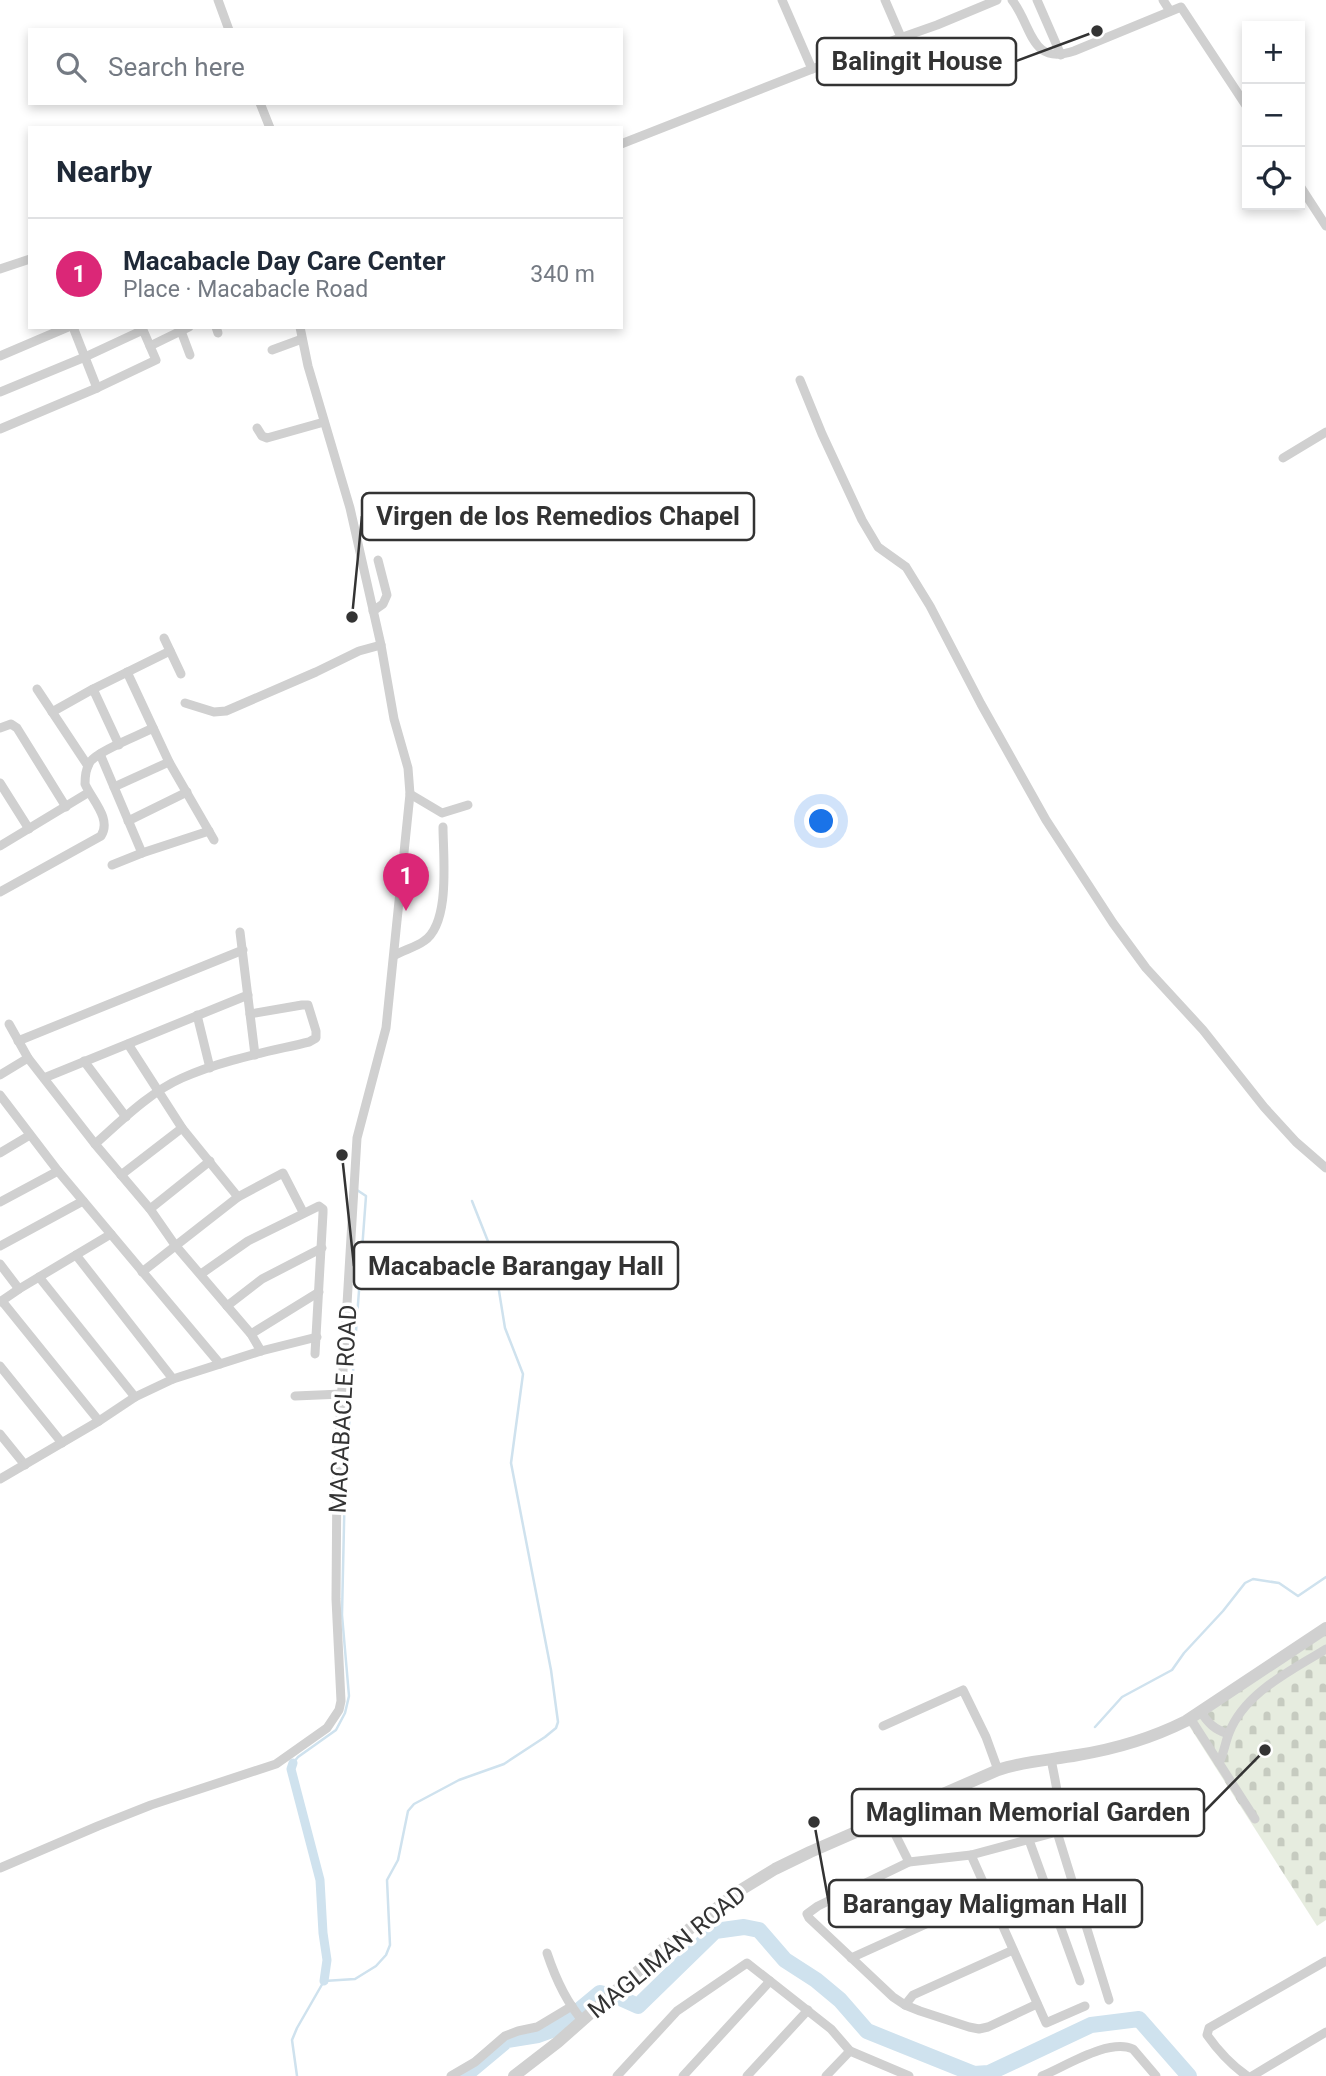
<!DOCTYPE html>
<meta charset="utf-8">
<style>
:root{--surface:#fff;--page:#f6f6f7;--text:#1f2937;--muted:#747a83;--line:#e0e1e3;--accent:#db2777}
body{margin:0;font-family:Roboto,sans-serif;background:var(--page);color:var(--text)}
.controls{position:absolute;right:21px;top:21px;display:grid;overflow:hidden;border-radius:0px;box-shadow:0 4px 10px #0003}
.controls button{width:63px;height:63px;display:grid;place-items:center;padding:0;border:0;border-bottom:2px solid var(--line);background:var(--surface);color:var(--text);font:35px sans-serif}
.you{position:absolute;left:822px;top:822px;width:24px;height:24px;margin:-18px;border:5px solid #fff;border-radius:50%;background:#1a73e8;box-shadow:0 0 0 10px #1a73e833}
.badge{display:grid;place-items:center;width:46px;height:46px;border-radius:50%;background:var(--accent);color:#fff;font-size:23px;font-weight:700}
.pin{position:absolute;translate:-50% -58px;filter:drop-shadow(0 2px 4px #0008)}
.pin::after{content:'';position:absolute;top:37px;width:24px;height:21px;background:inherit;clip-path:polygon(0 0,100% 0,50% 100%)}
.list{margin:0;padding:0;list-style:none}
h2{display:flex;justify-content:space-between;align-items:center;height:91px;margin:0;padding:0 28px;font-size:30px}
h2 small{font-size:23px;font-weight:400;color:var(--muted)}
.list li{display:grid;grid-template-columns:46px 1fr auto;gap:21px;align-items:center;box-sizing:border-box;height:112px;padding:0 28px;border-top:2px solid var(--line)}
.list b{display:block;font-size:26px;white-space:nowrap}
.list p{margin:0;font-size:23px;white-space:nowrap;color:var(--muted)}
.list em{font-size:23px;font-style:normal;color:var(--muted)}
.icon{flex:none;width:38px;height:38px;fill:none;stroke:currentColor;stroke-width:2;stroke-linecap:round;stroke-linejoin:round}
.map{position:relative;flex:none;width:1326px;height:2076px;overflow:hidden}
.search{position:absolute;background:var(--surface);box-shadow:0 4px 10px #0003;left:28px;top:28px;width:595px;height:77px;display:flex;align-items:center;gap:18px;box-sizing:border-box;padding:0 24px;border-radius:0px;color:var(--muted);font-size:26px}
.panel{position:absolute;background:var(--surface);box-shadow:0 4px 10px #0003;left:28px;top:126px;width:595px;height:203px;border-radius:0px}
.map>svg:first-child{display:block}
.cemetery{fill:url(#cemetery-stones)}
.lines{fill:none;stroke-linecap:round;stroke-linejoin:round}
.stream{stroke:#cfe2ee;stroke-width:2.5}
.canal{stroke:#cfe2ee;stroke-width:9}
.river{stroke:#cfe2ee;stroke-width:16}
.minor{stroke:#d0d0d0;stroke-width:9}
.tertiary{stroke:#d0d0d0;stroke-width:12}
.labels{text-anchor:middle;stroke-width:7;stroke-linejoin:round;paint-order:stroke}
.street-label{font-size:24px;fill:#333;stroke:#fff}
.leader{fill:none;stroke:#333;stroke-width:2.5}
.callout-dot{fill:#333;stroke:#fff;stroke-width:2.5}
.callout{fill:#fff;stroke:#333;stroke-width:2.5}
.callout-label{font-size:26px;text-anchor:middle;font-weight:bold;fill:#333}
</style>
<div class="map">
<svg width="1326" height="2076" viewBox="0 0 1326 2076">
<defs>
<pattern id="cemetery-stones" width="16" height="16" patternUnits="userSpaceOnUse" patternTransform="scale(1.75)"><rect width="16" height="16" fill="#e6ecdf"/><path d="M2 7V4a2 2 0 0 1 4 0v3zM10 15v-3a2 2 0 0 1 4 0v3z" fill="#c6cbc0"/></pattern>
</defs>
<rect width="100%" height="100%" fill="#fff"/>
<!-- cemetery -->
<polygon class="cemetery" points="1326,1628 1326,1920 1317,1926 1186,1721"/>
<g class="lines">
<!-- stream -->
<g class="stream">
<polyline points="1095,1727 1122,1697 1172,1670 1184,1653 1223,1611 1245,1583 1253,1579 1279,1583 1298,1596 1326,1577"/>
<polyline points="293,1763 298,1757 336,1730 345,1713 349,1696 342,1615 345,1480 366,1196 357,1190"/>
<polyline points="320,1880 321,1911"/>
<polyline points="297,2076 292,2040 297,2028 324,1981 355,1979 376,1966 386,1955 390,1945 387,1880 398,1860 408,1811 414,1804 459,1780 504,1764 545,1737 556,1728 558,1722 551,1670 511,1463 523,1374 505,1328 493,1254 472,1201"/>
</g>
<!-- canal -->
<polyline class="canal" points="293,1763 291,1769 320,1880 323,1933 327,1960 324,1981"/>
<!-- river -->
<polyline class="river" points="464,2076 507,2040 538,2035 552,2030 565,2022 600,1993 618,1997 638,2006 715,1931 744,1927 759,1930 785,1960 816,1980 840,2000 867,2031 974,2074 989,2073 1091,2025 1139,2019 1189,2076"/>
<!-- minor -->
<g class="minor">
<polyline points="218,0 229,30"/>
<polyline points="782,0 812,69"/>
<polyline points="885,0 901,37"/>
<path d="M1012 0C1033 27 1030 66 1074 51L1181 7 1247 107"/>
<polyline points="1037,0 1061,55"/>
<polyline points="1163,0 1170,11"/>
<polyline points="260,103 270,128"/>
<polyline points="621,144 812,69 937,25 997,0"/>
<polyline points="1300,186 1326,226"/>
<polyline points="0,269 30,259"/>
<polyline points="73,327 97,388"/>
<polyline points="216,327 218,333"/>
<polyline points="181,331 190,355"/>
<polyline points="150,346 189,327"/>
<polyline points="272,350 302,339"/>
<polyline points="0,356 68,327"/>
<polyline points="800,380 822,434 862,520 878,547 906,567 930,606 981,704 1046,820 1113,923 1146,968 1203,1030 1264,1107 1296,1142 1326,1168"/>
<polyline points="0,392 85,357 143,330 156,360 97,388 0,429"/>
<polyline points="257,428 262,436 267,438 324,422"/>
<polyline points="1283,458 1326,432"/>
<polyline points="373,611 383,604 387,595 378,560"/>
<polyline points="164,638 181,674"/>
<polyline points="127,672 169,762 214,840"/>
<polyline points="37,689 88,766"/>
<polyline points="93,689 119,745"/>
<polyline points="185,703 214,712 226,711 316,672 359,651 381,645"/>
<polyline points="52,712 93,689 170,651"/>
<polyline points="0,728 11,724 17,728 66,807"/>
<polyline points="100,754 142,853"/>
<polyline points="0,783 29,829"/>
<polyline points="114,787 169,762"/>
<polyline points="410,794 442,813 468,805"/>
<polyline points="128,821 187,792"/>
<polyline points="0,846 86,794"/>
<polyline points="112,865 142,853 209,831"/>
<path d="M0 892 101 836C112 819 92 800 85 784 85 777 86 768 90 762 97 751 140 735 153 728"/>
<polyline points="240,932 255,1055"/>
<path d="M395 955C404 950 416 947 424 941 451 923 443 856 443 827"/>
<polyline points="197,1015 210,1068"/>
<polyline points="9,1024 28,1058"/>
<polyline points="18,1041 243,950"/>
<polyline points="128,1044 182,1128 238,1197"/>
<polyline points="84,1061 126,1117"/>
<polyline points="0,1075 28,1058 95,1144 150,1209 175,1245 251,1334 261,1351"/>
<polyline points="44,1078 248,995"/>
<polyline points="0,1095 58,1171 220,1364"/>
<path d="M95 1144C121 1121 150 1092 182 1078 222 1060 267 1052 309 1042L316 1038V1031L308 1005H302L250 1014"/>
<polyline points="0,1153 30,1135"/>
<polyline points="121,1175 182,1128"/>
<polyline points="0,1202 58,1171"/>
<polyline points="150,1209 210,1161"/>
<polyline points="0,1246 83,1201"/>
<polyline points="76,1255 173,1379"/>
<polyline points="0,1264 19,1289"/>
<polyline points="142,1272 238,1197 283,1173 303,1212"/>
<polyline points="201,1274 248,1241 319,1206 323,1209 323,1213 315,1354"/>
<polyline points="39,1277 135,1397"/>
<polyline points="2,1301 99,1421"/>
<polyline points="0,1302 19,1289 111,1234"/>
<polyline points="227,1306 262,1279 322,1248"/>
<polyline points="251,1334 319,1292"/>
<polyline points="0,1366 62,1443"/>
<polyline points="295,1396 342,1394"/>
<polyline points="0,1434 25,1465"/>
<polyline points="0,1479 99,1421 135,1397 173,1379 261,1351 317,1337"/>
<path d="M1200 1711C1209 1724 1214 1729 1228 1734"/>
<polyline points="1190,1718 1255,1819"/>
<polyline points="883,1726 963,1690 986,1737 998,1770"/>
<path d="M1051 1759C1056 1785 1062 1807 1057 1832"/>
<path d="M1219 1763C1224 1753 1225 1743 1229 1733 1245 1692 1291 1671 1326 1649"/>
<polyline points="887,1818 909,1862"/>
<polyline points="1029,1840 1080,1981"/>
<polyline points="971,1855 1046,2023 1085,2006"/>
<polyline points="0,1868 98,1826 151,1805 276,1764 327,1728 339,1710 341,1701 336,1599 337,1470 357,1138 386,1028 410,794 408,768 394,719 381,645 350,508 308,366 300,327"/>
<path d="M547 1953C555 1977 566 2002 583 2021"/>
<polyline points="851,1958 988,1896"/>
<polyline points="1037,2004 988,2027 979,2029 969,2027 920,2011 905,2005 893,1997 809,1918 807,1914 818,1906 909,1862 971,1855 1057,1832 1109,2000"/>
<polyline points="905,2005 913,1995 1013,1950"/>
<polyline points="451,2076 475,2062 505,2036 518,2031 537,2027 572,2006"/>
<polyline points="617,2076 677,2011 747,1963 831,2029 850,2051 909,2076"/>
<polyline points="683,2076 770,1981"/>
<polyline points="747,2076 808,2010"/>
<polyline points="826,2076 850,2051"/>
<path d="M1042 2076C1066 2066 1109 2038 1133 2049L1156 2076"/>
<path d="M1247 2076C1230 2064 1219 2052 1207 2035L1209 2028 1326 1961"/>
<polyline points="1252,2076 1326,2032"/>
</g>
<!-- tertiary -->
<path class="tertiary" d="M514 2076 558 2042 662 1950 739 1891 775 1869 810 1852 998 1770C1024 1761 1051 1760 1078 1755 1115 1749 1152 1738 1186 1721L1326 1628"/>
</g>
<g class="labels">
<!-- street labels -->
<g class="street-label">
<text transform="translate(343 1409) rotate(-87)" y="8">MACABACLE ROAD</text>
<text transform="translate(667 1952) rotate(-39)" y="8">MAGLIMAN ROAD</text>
</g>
</g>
<!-- callouts -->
<path class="leader" d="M1097 31L1016 61M352 617L362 516M342 1155L354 1266M1265 1750L1204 1812M814 1822L829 1904"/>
<g class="callout-dot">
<circle cx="1097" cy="31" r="7"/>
<circle cx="352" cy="617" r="7"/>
<circle cx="342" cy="1155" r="7"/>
<circle cx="1265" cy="1750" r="7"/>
<circle cx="814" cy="1822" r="7"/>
</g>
<g class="callout">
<rect x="817" y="38" width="199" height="47" rx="7"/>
<rect x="362" y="493" width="392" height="47" rx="7"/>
<rect x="354" y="1242" width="324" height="47" rx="7"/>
<rect x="852" y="1789" width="352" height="47" rx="7"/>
<rect x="829" y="1880" width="313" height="47" rx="7"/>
</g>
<g class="callout-label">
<text x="917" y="70">Balingit House</text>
<text x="558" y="525">Virgen de los Remedios Chapel</text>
<text x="516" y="1275">Macabacle Barangay Hall</text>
<text x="1028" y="1821">Magliman Memorial Garden</text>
<text x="985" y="1913">Barangay Maligman Hall</text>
</g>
</svg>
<div class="controls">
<button>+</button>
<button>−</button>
<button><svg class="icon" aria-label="locate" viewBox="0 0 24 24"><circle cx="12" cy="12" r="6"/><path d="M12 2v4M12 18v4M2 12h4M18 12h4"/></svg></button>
</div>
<div class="you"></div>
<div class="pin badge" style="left:406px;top:911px">1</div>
<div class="search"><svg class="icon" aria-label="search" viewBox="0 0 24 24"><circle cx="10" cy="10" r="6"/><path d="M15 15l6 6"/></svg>Search here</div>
<section class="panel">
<h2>Nearby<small></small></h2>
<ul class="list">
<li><span class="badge">1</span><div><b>Macabacle Day Care Center</b><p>Place · Macabacle Road</p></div><em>340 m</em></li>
</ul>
</section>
</div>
